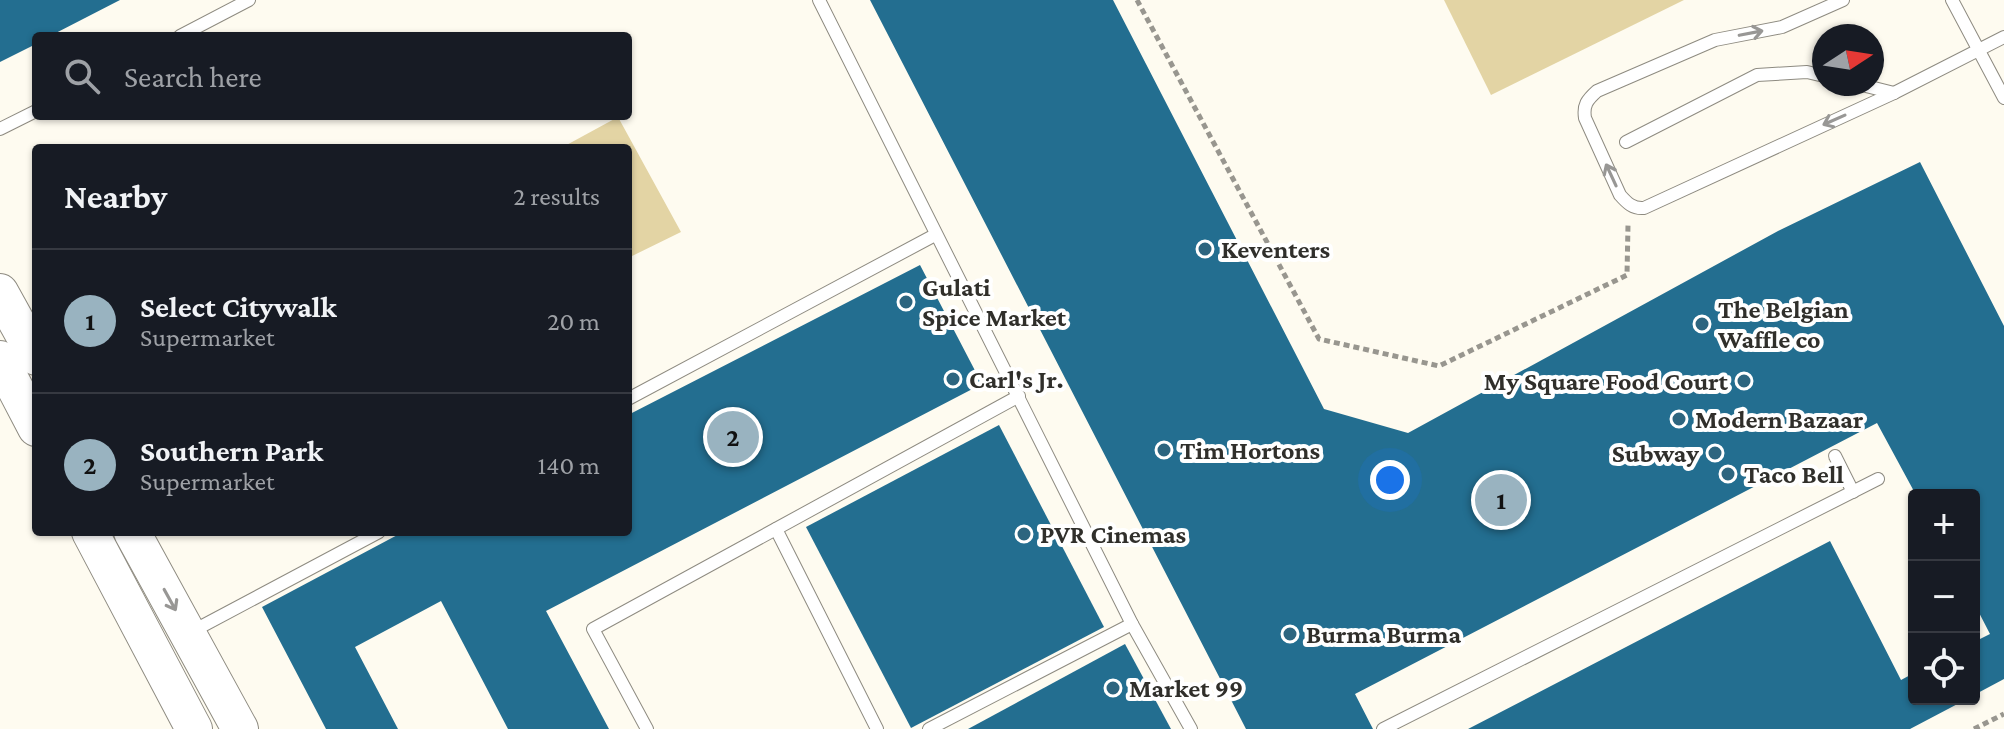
<!DOCTYPE html>
<meta charset="utf-8">
<style>
:root{--surface:#171b24;--page:#20242c;--text:#f1f3f6;--muted:#9ea1a6;--line:#363941;--accent:#99b3c0}
body{margin:0;font-family:"Crimson Pro",serif;background:var(--page);color:var(--text)}
.controls{position:absolute;right:24px;bottom:24px;display:grid;overflow:hidden;border-radius:8px;box-shadow:0 2px 6px #0004}
.controls button{width:72px;height:72px;display:grid;place-items:center;padding:0;border:0;border-bottom:2px solid var(--line);background:var(--surface);color:var(--text);font:40px sans-serif}
.compass{position:absolute;left:1812px;top:24px;width:72px;height:72px;border-radius:50%;background:var(--surface);box-shadow:0 2px 6px #0004;rotate:78deg}
.you{position:absolute;left:1390px;top:480px;width:28px;height:28px;margin:-20px;border:6px solid #fff;border-radius:50%;background:#1a73e8;box-shadow:0 0 0 12px #1a73e833}
.badge{display:grid;place-items:center;width:52px;height:52px;border-radius:50%;background:var(--accent);color:#111;font-size:26px;font-weight:700}
.pin{position:absolute;translate:-50% -50%;border:4px solid #fff;box-shadow:0 2px 8px #0006}
.list{margin:0;padding:0;list-style:none}
h2{display:flex;justify-content:space-between;align-items:center;height:104px;margin:0;padding:0 32px;font-size:34px}
h2 small{font-size:26px;font-weight:400;color:var(--muted)}
.list li{display:grid;grid-template-columns:52px 1fr auto;gap:24px;align-items:center;box-sizing:border-box;height:144px;padding:0 32px;border-top:2px solid var(--line)}
.list b{display:block;font-size:30px;white-space:nowrap}
.list p{margin:0;font-size:26px;white-space:nowrap;color:var(--muted)}
.list em{font-size:26px;font-style:normal;color:var(--muted)}
.icon{flex:none;width:44px;height:44px;fill:none;stroke:currentColor;stroke-width:2;stroke-linecap:round;stroke-linejoin:round}
.map{position:relative;flex:none;width:2004px;height:729px;overflow:hidden}
.search{position:absolute;background:var(--surface);box-shadow:0 2px 6px #0004;left:32px;top:32px;width:600px;height:88px;display:flex;align-items:center;gap:20px;box-sizing:border-box;padding:0 28px;border-radius:8px;color:var(--muted);font-size:30px}
.panel{position:absolute;background:var(--surface);box-shadow:0 2px 6px #0004;left:32px;top:144px;width:600px;height:392px;border-radius:8px}
.map>svg:first-child{display:block}
.green{fill:#e3d4a4}
.building{fill:#236e90}
.lines{fill:none;stroke-linecap:round;stroke-linejoin:round}
.lane-casing{stroke:#8e8b81;stroke-width:14}
.secondary-casing{stroke:#8e8b81;stroke-width:38}
.path{stroke:#98968f;stroke-width:5;stroke-dasharray:6 4;stroke-linecap:butt}
.lane{stroke:#fff;stroke-width:12}
.secondary{stroke:#fff;stroke-width:36}
.oneway{stroke:#989795}
.poi-dot{fill:#2d657f;stroke:#fff;stroke-width:3}
.labels{text-anchor:middle;stroke-width:8;stroke-linejoin:round;paint-order:stroke}
.poi-label{font-size:26px;font-weight:bold;fill:#302f2b;stroke:#fff;text-anchor:start}
</style>
<div class="map">
<svg width="2004" height="729" viewBox="0 0 2004 729">
<rect width="100%" height="100%" fill="#fefbf0"/>
<!-- green -->
<g class="green">
<polygon points="1444,0 1684,0 1491,95"/>
<polygon points="618,117 681,232 628,258 628,148 561,148"/>
</g>
<!-- building -->
<g class="building">
<polygon points="0,0 120,0 50,36 36,36 36,44 0,62"/>
<polygon points="870,0 1113,0 1324,409 1408,433 1778,231 1920,162 2004,326 2004,679 1974,695 1974,642 1990,634 1974,603 1974,495 1916,495 1877,423 1355,694 1373,729 1246,729"/>
<polygon points="920,265 982,384 546,611 609,729 508,729 441,601 355,647 398,729 326,729 262,607 403,532 628,532 628,415"/>
<polygon points="999,425 1104,627 911,728 806,527"/>
<polygon points="1830,541 1901,680 1914,673 1914,699 1967,699 1910,729 1468,729"/>
<polygon points="1125,644 1171,729 968,729"/>
</g>
<g class="lines">
<!-- lane casing -->
<g class="lane-casing">
<g id="lane">
<polyline points="819,0 1132,624 1191,729"/>
<path d="M1843 0 1782 27 1715 40 1597 91C1587 100 1583 105 1585 118L1620 195C1627 203 1633 209 1644 208L1894 93 2004 37"/>
<polyline points="1952,0 2004,98"/>
<polyline points="180,36 249,0"/>
<polyline points="1858,84 1894,93"/>
<polyline points="0,129 36,111"/>
<polyline points="1626,142 1757,75 1807,72 1824,76"/>
<polyline points="628,399 935,235"/>
<polyline points="1835,456 1853,492"/>
<polyline points="776,529 877,729"/>
<polyline points="191,632 379,532"/>
<polyline points="647,729 593,629 1019,396"/>
<polyline points="929,729 1132,624"/>
<polyline points="1383,729 1878,479"/>
</g>
</g>
<!-- secondary casing -->
<g class="secondary-casing">
<g id="secondary">
<polyline points="0,292 36,357"/>
<polyline points="0,359 36,428"/>
<polyline points="90,532 194,729"/>
<polyline points="132,532 240,729"/>
</g>
</g>
<!-- path -->
<g class="path">
<polyline points="1137,0 1319,339 1439,366 1627,275 1628,225"/>
<polyline points="1974,729 2004,714"/>
</g>
<!-- lane -->
<use href="#lane" class="lane"/>
<!-- secondary -->
<use href="#secondary" class="secondary"/>
</g>
<!-- one-way arrows -->
<defs><path id="oneway-shaft" d="M-6 0H5M1.5-3L5.5 0L1.5 3" fill="none" stroke-width="1.6" stroke-linecap="round" stroke-linejoin="round" transform="scale(2)"/></defs>
<g class="oneway">
<use href="#oneway-shaft" transform="translate(1751 33) rotate(-11)"/>
<use href="#oneway-shaft" transform="translate(1834 120) rotate(156)"/>
<use href="#oneway-shaft" transform="translate(1611 175) rotate(-115)"/>
<use href="#oneway-shaft" transform="translate(170 600) rotate(61)"/>
</g>
<!-- markers -->
<g class="poi-dot">
<circle cx="1205" cy="249" r="8"/>
<circle cx="906" cy="302" r="8"/>
<circle cx="1702" cy="324" r="8"/>
<circle cx="953" cy="379" r="8"/>
<circle cx="1744" cy="381" r="8"/>
<circle cx="1679" cy="419" r="8"/>
<circle cx="1164" cy="450" r="8"/>
<circle cx="1715" cy="453" r="8"/>
<circle cx="1728" cy="474" r="8"/>
<circle cx="1024" cy="534" r="8"/>
<circle cx="1290" cy="634" r="8"/>
<circle cx="1113" cy="688" r="8"/>
</g>
<g class="labels">
<!-- poi labels -->
<g class="poi-label">
<text x="1221" y="258">Keventers</text>
<text x="922" y="296">Gulati<tspan x="922" dy="30">Spice Market</tspan></text>
<text x="1718" y="318">The Belgian<tspan x="1718" dy="30">Waffle co</tspan></text>
<text x="969" y="388">Carl's Jr.</text>
<text x="1728" y="390" text-anchor="end">My Square Food Court</text>
<text x="1695" y="428">Modern Bazaar</text>
<text x="1180" y="459">Tim Hortons</text>
<text x="1699" y="462" text-anchor="end">Subway</text>
<text x="1744" y="483">Taco Bell</text>
<text x="1040" y="543">PVR Cinemas</text>
<text x="1306" y="643">Burma Burma</text>
<text x="1129" y="697">Market 99</text>
</g>
</g>
</svg>
<div class="controls">
<button>+</button>
<button>−</button>
<button><svg class="icon" aria-label="locate" viewBox="0 0 24 24"><circle cx="12" cy="12" r="6"/><path d="M12 2v4M12 18v4M2 12h4M18 12h4"/></svg></button>
</div>
<svg class="compass" viewBox="-18 -18 36 36"><path d="M0-13l5 13h-10z" fill="#e53935"/><path d="M0 13l5-13h-10z" fill="#9ea1a6"/></svg>
<div class="you"></div>
<div class="pin badge" style="left:1501px;top:500px">1</div>
<div class="pin badge" style="left:733px;top:437px">2</div>
<div class="search"><svg class="icon" aria-label="search" viewBox="0 0 24 24"><circle cx="10" cy="10" r="6"/><path d="M15 15l6 6"/></svg>Search here</div>
<section class="panel">
<h2>Nearby<small>2 results</small></h2>
<ul class="list">
<li><span class="badge">1</span><div><b>Select Citywalk</b><p>Supermarket</p></div><em>20 m</em></li>
<li><span class="badge">2</span><div><b>Southern Park</b><p>Supermarket</p></div><em>140 m</em></li>
</ul>
</section>
</div>
